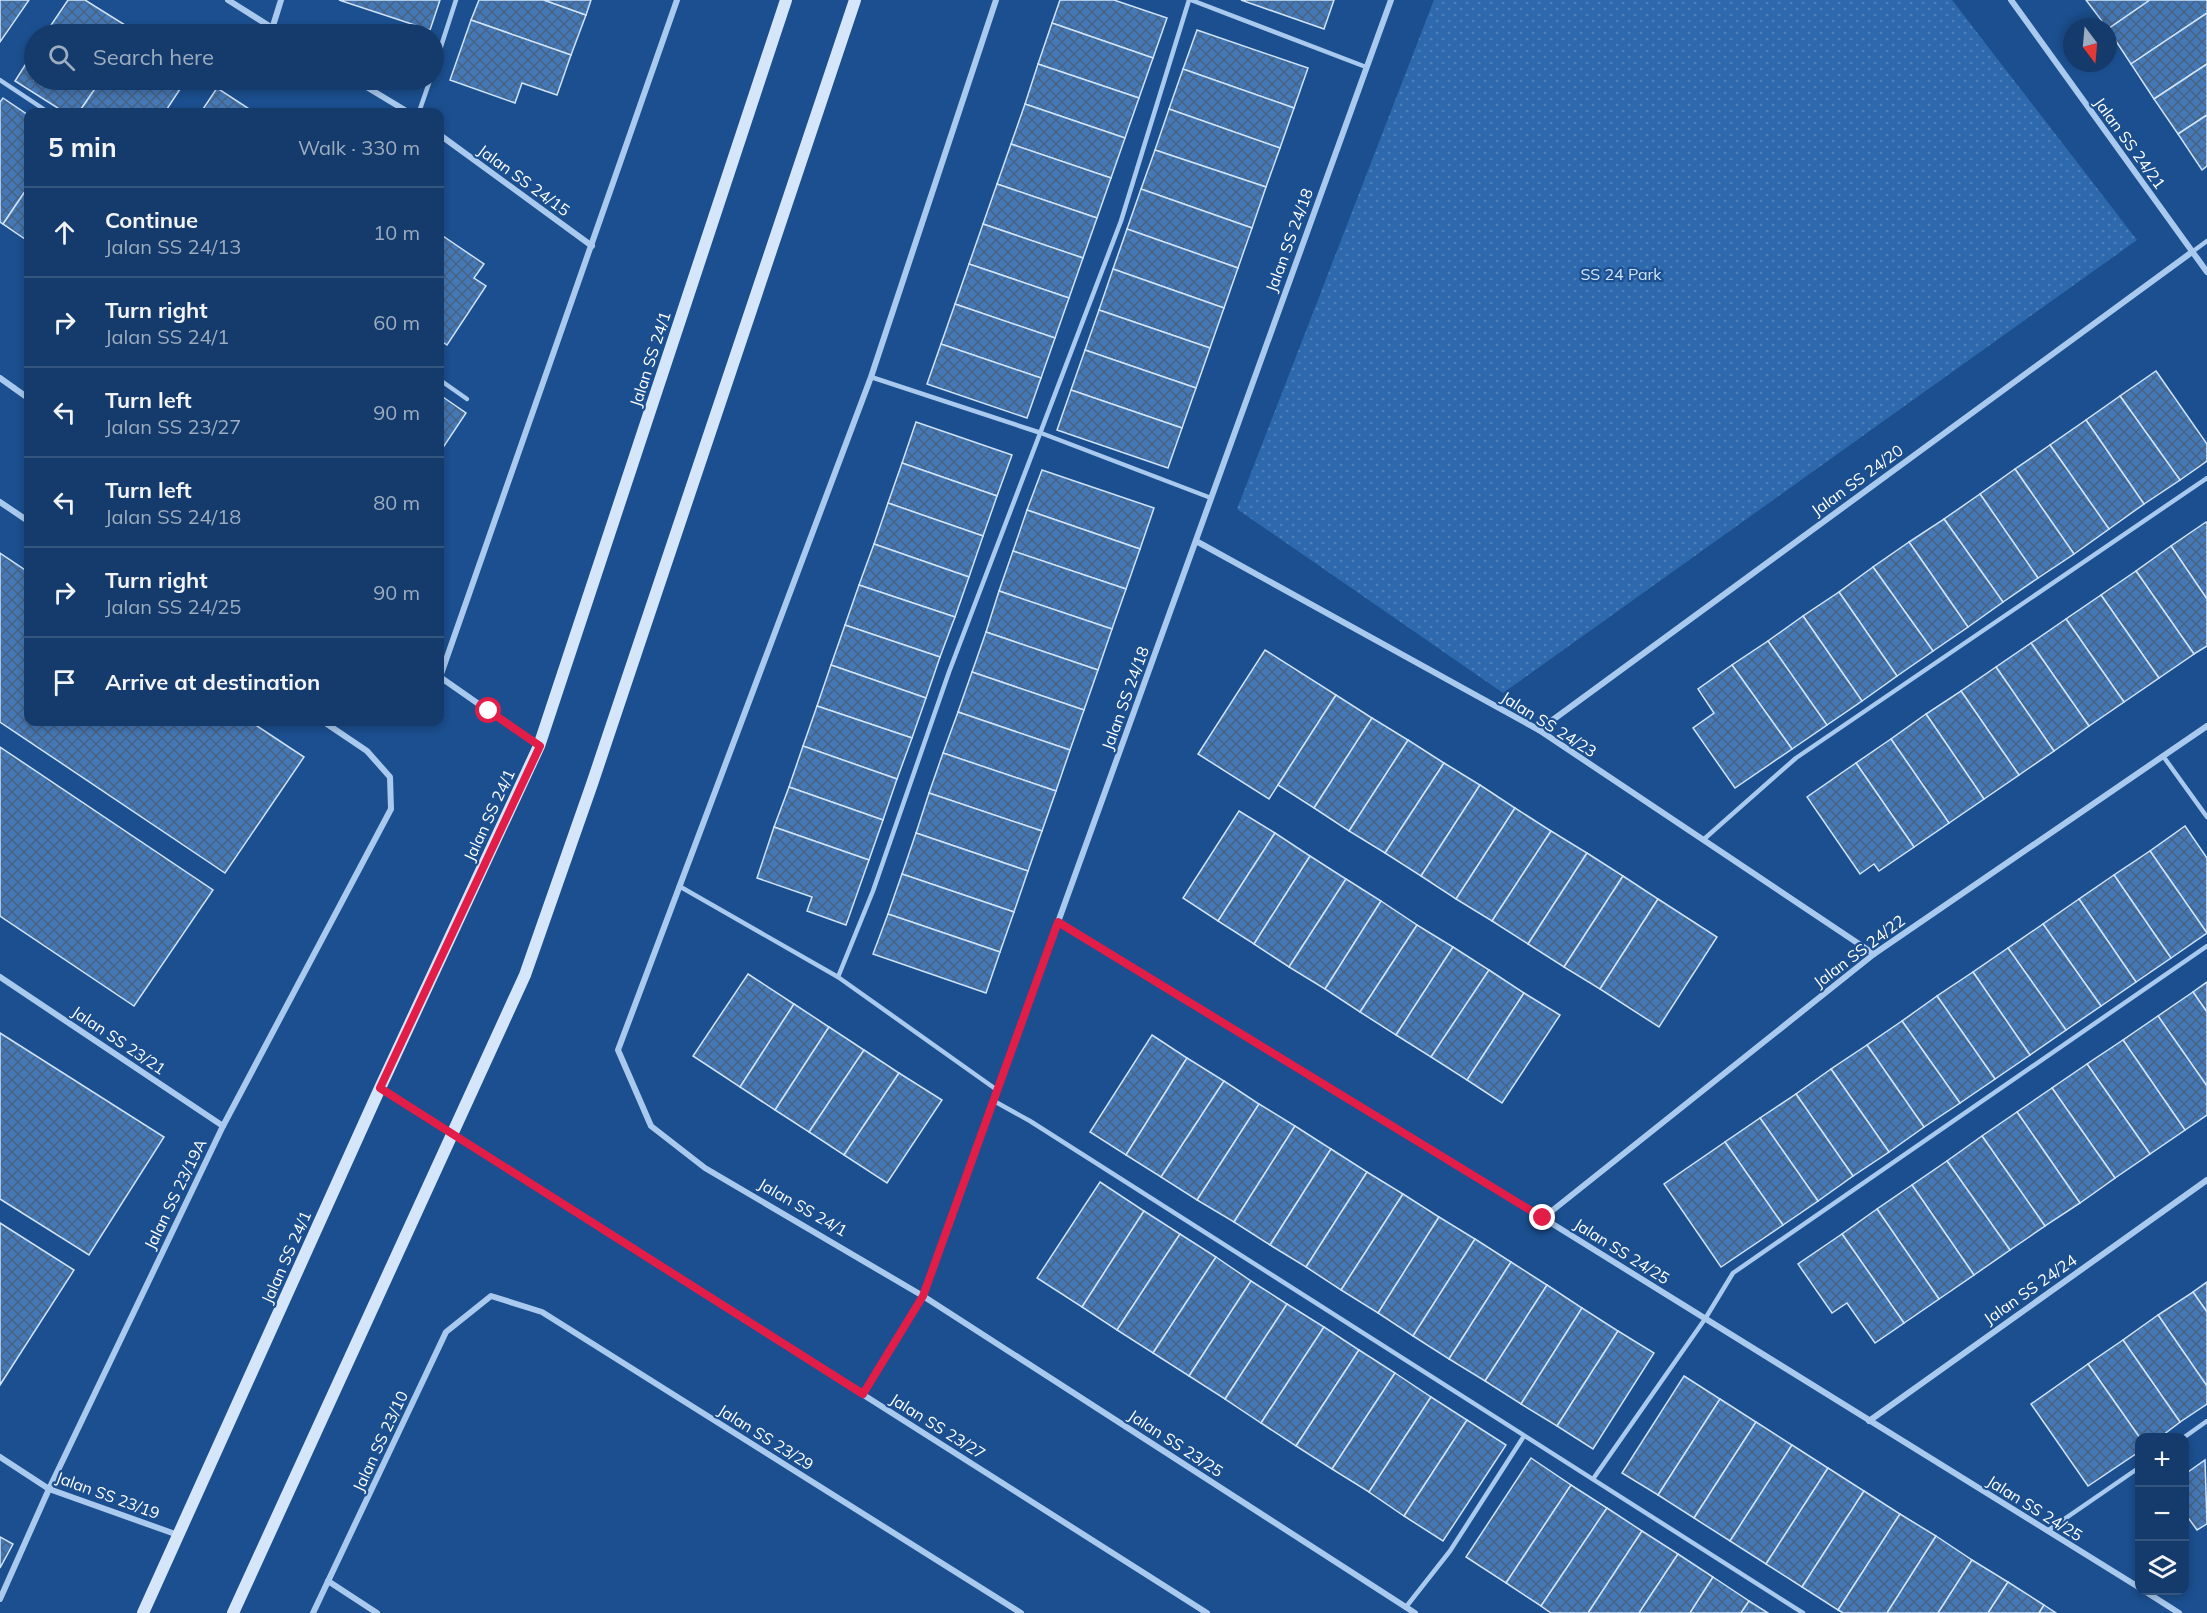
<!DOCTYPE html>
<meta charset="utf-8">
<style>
:root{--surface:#143b6b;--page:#214673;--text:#f1f3f6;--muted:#9dadc1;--line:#33557e}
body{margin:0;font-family:Mulish,sans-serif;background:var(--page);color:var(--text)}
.controls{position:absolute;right:18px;bottom:18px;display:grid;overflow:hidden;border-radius:12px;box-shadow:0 3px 9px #0003}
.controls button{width:54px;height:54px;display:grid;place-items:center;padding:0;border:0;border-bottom:2px solid var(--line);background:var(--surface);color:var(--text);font:30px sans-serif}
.compass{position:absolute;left:2063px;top:18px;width:54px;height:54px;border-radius:50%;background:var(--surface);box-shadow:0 3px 9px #0003;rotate:164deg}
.stop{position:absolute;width:18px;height:18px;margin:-14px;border:4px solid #e11d48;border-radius:50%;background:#fff}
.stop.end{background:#e11d48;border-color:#fff;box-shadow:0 2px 6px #0008}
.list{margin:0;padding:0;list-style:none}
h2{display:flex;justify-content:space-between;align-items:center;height:78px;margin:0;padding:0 24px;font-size:26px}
h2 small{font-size:20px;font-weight:400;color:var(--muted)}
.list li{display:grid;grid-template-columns:39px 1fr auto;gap:18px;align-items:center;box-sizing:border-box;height:90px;padding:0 24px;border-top:2px solid var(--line)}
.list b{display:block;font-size:22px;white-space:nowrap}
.list p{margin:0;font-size:20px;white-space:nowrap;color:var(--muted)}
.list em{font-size:20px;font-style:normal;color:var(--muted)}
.icon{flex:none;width:33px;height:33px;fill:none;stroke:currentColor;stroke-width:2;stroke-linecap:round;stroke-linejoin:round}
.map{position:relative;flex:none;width:2207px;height:1613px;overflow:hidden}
.search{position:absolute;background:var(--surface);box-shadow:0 3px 9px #0003;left:24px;top:24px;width:420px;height:66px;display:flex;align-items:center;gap:15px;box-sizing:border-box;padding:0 21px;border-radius:33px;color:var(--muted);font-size:22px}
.panel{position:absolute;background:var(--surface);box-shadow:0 3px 9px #0003;left:24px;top:108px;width:420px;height:618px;border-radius:12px}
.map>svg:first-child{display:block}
.park{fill:url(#park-dots)}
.building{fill:url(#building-cross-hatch);stroke:#cfe3fa;stroke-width:1.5}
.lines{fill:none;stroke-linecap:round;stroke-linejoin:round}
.lane{stroke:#a9c9ee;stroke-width:4.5}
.street{stroke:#a9c9ee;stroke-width:6}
.secondary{stroke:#d6e6fa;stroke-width:12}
.route{stroke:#e11d48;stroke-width:8}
.labels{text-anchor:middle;stroke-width:4.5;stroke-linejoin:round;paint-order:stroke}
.street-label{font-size:16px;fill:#fff;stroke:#1b4f8f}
.park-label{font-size:16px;fill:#cfe3fa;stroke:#1b4f8f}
</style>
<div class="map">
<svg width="2207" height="1613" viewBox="0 0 2207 1613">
<defs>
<pattern id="park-dots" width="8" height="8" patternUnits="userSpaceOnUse" patternTransform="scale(1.5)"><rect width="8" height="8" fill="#2e69ad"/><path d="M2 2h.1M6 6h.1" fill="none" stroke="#4d80b9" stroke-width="1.8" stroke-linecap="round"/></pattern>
<pattern id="building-cross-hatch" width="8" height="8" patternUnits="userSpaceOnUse" patternTransform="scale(1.5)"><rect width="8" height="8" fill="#4478b7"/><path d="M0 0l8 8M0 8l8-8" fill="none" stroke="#486282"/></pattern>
</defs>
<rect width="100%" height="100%" fill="#1b4f8f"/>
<!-- park -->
<polygon class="park" points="1434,0 1952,0 2137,240 1503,693 1237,509"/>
<!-- building -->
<g class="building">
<polygon points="0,0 29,0 0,42"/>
<polygon points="68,0 85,0 133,30 130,34 45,34"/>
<polygon points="339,0 440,0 430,30"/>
<polygon points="479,0 544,0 586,15 571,55 471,20"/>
<polygon points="544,0 591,0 586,15"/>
<polygon points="1060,0 1114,0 1167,18 1153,58 1052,23"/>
<polygon points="1241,0 1334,0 1324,29"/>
<polygon points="2086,0 2150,0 2108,29"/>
<polygon points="2150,0 2207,0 2207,13 2131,64 2108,29"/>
<polygon points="2207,13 2207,64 2154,99 2131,64"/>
<polygon points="471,20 571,55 557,95 522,83 515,103 450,80"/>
<polygon points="1052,23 1153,58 1139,98 1038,64"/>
<polygon points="1197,30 1308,68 1294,108 1183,69"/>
<polygon points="34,51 34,80 101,80 79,112 64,112 15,81"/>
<polygon points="1038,64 1139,98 1125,138 1025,104"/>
<polygon points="2207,64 2207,115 2178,134 2154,99"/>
<polygon points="1183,69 1294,108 1280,148 1169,109"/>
<polygon points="101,80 186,80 165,112 79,112"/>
<polygon points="217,88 254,112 201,112"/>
<polygon points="3,98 28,115 28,187 3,224 0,222 0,102"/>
<polygon points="1025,104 1125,138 1111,178 1011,144"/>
<polygon points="1169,109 1280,148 1266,187 1155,150"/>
<polygon points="2207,115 2207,166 2202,170 2178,134"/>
<polygon points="1011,144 1111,178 1097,218 997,184"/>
<polygon points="1155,150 1266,187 1252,228 1141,189"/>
<polygon points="997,184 1097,218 1083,258 983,224"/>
<polygon points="28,187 28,241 3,224"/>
<polygon points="1141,189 1252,228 1238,268 1127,229"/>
<polygon points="983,224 1083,258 1069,298 969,264"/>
<polygon points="1127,229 1238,268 1224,308 1113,269"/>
<polygon points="440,234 484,264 474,278 486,286 447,345 440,340"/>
<polygon points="969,264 1069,298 1055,338 955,304"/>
<polygon points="1113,269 1224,308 1210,348 1099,310"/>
<polygon points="955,304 1055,338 1041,378 941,344"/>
<polygon points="1099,310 1210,348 1196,388 1085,350"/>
<polygon points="941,344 1041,378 1027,418 927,384"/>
<polygon points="1085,350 1196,388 1182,428 1071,390"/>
<polygon points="2156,371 2207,444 2207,461 2180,480 2120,396"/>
<polygon points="1071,390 1182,428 1168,468 1057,430"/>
<polygon points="440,395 466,413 440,452"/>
<polygon points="2120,396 2180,480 2144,504 2086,420"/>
<polygon points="2086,420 2144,504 2109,529 2050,445"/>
<polygon points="916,422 1012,455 997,496 902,463"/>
<polygon points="2050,445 2109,529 2074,554 2015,469"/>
<polygon points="902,463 997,496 983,536 888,503"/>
<polygon points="2015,469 2074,554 2038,578 1980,494"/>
<polygon points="1042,470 1154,508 1140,549 1027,510"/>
<polygon points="1980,494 2038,578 2003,602 1944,519"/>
<polygon points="888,503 983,536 969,577 874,544"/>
<polygon points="1027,510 1140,549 1126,589 1013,551"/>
<polygon points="1944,519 2003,602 1968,627 1909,542"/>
<polygon points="2206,522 2207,524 2207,599 2171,546"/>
<polygon points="1909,542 1968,627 1933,651 1873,567"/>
<polygon points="874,544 969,577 955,617 859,585"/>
<polygon points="2171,546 2207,599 2207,646 2194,654 2136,571"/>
<polygon points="1013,551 1126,589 1112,629 999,591"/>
<polygon points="0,553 28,572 28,722 251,722 304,757 225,873 0,722"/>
<polygon points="1873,567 1933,651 1897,676 1839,592"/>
<polygon points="2136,571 2194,654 2159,678 2101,595"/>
<polygon points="859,585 955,617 940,657 845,625"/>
<polygon points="999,591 1112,629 1098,670 986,632"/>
<polygon points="1839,592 1897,676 1862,701 1803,616"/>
<polygon points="2101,595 2159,678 2124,702 2066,619"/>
<polygon points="1803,616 1862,701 1827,725 1768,641"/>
<polygon points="2066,619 2124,702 2089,726 2031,643"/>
<polygon points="845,625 940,657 926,698 831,665"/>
<polygon points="986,632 1098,670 1084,710 972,672"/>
<polygon points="1768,641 1827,725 1792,749 1732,665"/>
<polygon points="2031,643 2089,726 2054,751 1996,667"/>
<polygon points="1265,650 1336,695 1269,799 1198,754"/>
<polygon points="831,665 926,698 912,738 817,706"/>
<polygon points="1732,665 1792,749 1735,788 1693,728 1714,713 1698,689"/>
<polygon points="1996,667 2054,751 2019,775 1961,691"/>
<polygon points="972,672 1084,710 1070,750 958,712"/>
<polygon points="1961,691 2019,775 1984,799 1926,714"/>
<polygon points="1336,695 1372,718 1314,808 1278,785"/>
<polygon points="817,706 912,738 897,779 803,746"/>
<polygon points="958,712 1070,750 1056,791 943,753"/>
<polygon points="1926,714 1984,799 1949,823 1891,739"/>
<polygon points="1372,718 1408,740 1349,831 1314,808"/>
<polygon points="1891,739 1949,823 1914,847 1856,763"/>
<polygon points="1408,740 1444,763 1385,853 1349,831"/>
<polygon points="803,746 897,779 883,820 789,787"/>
<polygon points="0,747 213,890 134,1006 0,916"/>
<polygon points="943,753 1056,791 1042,831 929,793"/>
<polygon points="1444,763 1480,785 1421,876 1385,853"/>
<polygon points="1856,763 1914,847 1879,871 1874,864 1860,874 1807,797"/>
<polygon points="1480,785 1515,808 1456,899 1421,876"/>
<polygon points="789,787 883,820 869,860 774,827"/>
<polygon points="929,793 1042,831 1028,871 916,833"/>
<polygon points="1515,808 1551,831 1492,921 1456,899"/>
<polygon points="1239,811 1275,833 1218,921 1183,898"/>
<polygon points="2185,826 2207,858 2207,933 2150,851"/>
<polygon points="774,827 869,860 846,925 807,911 812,897 757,878"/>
<polygon points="1551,831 1587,853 1528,944 1492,921"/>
<polygon points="916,833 1028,871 1014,912 902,874"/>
<polygon points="1275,833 1310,856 1254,944 1218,921"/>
<polygon points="2150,851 2207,933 2171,958 2114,875"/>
<polygon points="1587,853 1623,876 1564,967 1528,944"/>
<polygon points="1310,856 1346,879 1289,967 1254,944"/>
<polygon points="902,874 1014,912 1000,952 888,914"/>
<polygon points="2114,875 2171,958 2136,982 2079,899"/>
<polygon points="1623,876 1658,899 1600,989 1564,967"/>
<polygon points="1346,879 1381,901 1325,989 1289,967"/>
<polygon points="1658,899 1717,937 1659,1027 1600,989"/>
<polygon points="2079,899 2136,982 2101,1006 2043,924"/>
<polygon points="1381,901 1417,925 1360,1012 1325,989"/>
<polygon points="888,914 1000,952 986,993 873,954"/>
<polygon points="2043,924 2101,1006 2066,1030 2008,948"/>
<polygon points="1417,925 1453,947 1396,1035 1360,1012"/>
<polygon points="1453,947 1489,970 1431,1057 1396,1035"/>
<polygon points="2008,948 2066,1030 2030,1055 1973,972"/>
<polygon points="1489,970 1524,993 1467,1080 1431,1057"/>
<polygon points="1973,972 2030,1055 1995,1079 1937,996"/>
<polygon points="748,974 794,1004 740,1087 693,1056"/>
<polygon points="2207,982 2207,1012 2193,992"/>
<polygon points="2193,992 2207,1012 2207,1086 2158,1016"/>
<polygon points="1524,993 1560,1015 1502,1103 1467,1080"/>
<polygon points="1937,996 1995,1079 1960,1103 1902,1021"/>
<polygon points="794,1004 829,1027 775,1110 740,1087"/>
<polygon points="2158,1016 2207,1086 2207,1115 2185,1130 2123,1040"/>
<polygon points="1902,1021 1960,1103 1924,1127 1867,1045"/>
<polygon points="829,1027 864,1050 809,1132 775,1110"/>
<polygon points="0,1033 164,1137 89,1255 0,1199"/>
<polygon points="1152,1035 1187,1058 1126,1155 1090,1132"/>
<polygon points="2123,1040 2185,1130 2150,1154 2087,1064"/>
<polygon points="1867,1045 1924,1127 1889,1152 1831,1069"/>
<polygon points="864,1050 899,1073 844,1155 809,1132"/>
<polygon points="1187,1058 1224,1081 1161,1177 1126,1155"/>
<polygon points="2087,1064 2150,1154 2115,1178 2052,1088"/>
<polygon points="1831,1069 1889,1152 1853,1176 1796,1094"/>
<polygon points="899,1073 942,1100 887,1183 844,1155"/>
<polygon points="1224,1081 1259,1104 1197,1200 1161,1177"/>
<polygon points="2052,1088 2115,1178 2080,1203 2017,1112"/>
<polygon points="1796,1094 1853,1176 1818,1201 1760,1118"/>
<polygon points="1259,1104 1295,1126 1234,1222 1197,1200"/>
<polygon points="2017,1112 2080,1203 2045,1226 1982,1136"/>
<polygon points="1760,1118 1818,1201 1783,1225 1725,1142"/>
<polygon points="1295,1126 1331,1149 1270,1245 1234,1222"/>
<polygon points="1982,1136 2045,1226 2010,1250 1947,1161"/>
<polygon points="1725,1142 1783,1225 1721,1267 1664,1184"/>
<polygon points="1331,1149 1367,1172 1306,1267 1270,1245"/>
<polygon points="1947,1161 2010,1250 1974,1275 1912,1185"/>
<polygon points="1367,1172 1403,1194 1341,1290 1306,1267"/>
<polygon points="1100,1182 1144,1211 1082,1307 1037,1278"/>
<polygon points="1912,1185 1974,1275 1939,1299 1877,1209"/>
<polygon points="1403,1194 1439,1217 1378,1313 1341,1290"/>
<polygon points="1877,1209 1939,1299 1904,1323 1842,1234"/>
<polygon points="1144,1211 1180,1234 1117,1330 1082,1307"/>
<polygon points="1439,1217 1475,1239 1413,1336 1378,1313"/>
<polygon points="0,1223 74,1270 0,1385"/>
<polygon points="1180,1234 1216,1257 1153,1353 1117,1330"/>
<polygon points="1842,1234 1904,1323 1875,1343 1847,1303 1832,1313 1798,1264"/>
<polygon points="1475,1239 1511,1262 1449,1359 1413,1336"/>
<polygon points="1216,1257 1251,1281 1189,1376 1153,1353"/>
<polygon points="1511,1262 1547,1285 1485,1381 1449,1359"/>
<polygon points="1251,1281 1287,1304 1225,1399 1189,1376"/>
<polygon points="2207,1282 2207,1312 2193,1292"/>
<polygon points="1547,1285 1582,1308 1521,1404 1485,1381"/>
<polygon points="2193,1292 2207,1312 2207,1386 2158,1315"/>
<polygon points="1287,1304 1324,1327 1261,1423 1225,1399"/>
<polygon points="1582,1308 1618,1331 1557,1426 1521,1404"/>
<polygon points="2158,1315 2207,1386 2207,1404 2180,1422 2123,1340"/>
<polygon points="1324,1327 1359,1350 1296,1446 1261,1423"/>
<polygon points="1618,1331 1654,1353 1593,1449 1557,1426"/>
<polygon points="2123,1340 2180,1422 2159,1438 2140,1438 2088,1364"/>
<polygon points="1359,1350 1395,1373 1332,1469 1296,1446"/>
<polygon points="2088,1364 2140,1438 2140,1451 2088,1486 2031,1404"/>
<polygon points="1395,1373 1431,1397 1369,1492 1332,1469"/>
<polygon points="1684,1376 1720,1399 1658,1495 1622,1473"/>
<polygon points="1431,1397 1467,1420 1404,1516 1369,1492"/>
<polygon points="1720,1399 1756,1422 1694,1518 1658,1495"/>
<polygon points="1467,1420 1506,1445 1443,1541 1404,1516"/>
<polygon points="1756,1422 1792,1445 1730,1541 1694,1518"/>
<polygon points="1792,1445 1828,1468 1766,1564 1730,1541"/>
<polygon points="1531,1458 1571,1485 1506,1583 1466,1557"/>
<polygon points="2205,1460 2207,1524 2197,1530 2184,1512 2184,1475"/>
<polygon points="1828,1468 1864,1491 1802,1587 1766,1564"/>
<polygon points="1571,1485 1607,1508 1541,1606 1506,1583"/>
<polygon points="1864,1491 1900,1514 1838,1610 1802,1587"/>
<polygon points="1607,1508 1642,1531 1588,1613 1551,1613 1541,1606"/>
<polygon points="1900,1514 1936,1536 1887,1613 1843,1613 1838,1610"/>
<polygon points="1642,1531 1678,1554 1639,1613 1588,1613"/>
<polygon points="1936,1536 1972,1560 1938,1613 1887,1613"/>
<polygon points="0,1537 13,1544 0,1568"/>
<polygon points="1678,1554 1713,1577 1690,1613 1639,1613"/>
<polygon points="1972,1560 2008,1582 1988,1613 1938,1613"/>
<polygon points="1713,1577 1749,1601 1741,1613 1690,1613"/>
<polygon points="2008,1582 2044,1605 2039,1613 1988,1613"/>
<polygon points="1749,1601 1768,1613 1741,1613"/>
<polygon points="2044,1605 2056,1613 2039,1613"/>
</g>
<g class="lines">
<!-- lane -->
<g class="lane">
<polyline points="1191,0 1366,67"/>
<polyline points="434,68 456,0"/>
<polyline points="0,80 48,112"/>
<polyline points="419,112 430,80"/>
<polyline points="2192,252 2207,241"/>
<polyline points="871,377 1041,433 1211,498"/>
<polyline points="440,380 467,399"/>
<polyline points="2163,756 2207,817"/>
<polyline points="1703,840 1796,758 2207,478"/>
<polyline points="679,886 838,977 997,1090"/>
<polyline points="838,977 873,891 949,672 1121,221 1189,0"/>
<polyline points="994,1101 1030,1121 1803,1613"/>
<polyline points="2183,1438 2207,1421"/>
<polyline points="1593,1479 1705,1319 1733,1273 2207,946"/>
<polyline points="2047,1531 2140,1467"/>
<polyline points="1406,1607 1450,1551 1524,1436"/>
</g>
<!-- street -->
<g class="street">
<polyline points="228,0 282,34"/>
<polyline points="996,0 871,377 618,1050 651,1126 705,1168 923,1296 1415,1613"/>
<polyline points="2011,0 2207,272"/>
<polyline points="272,29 281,0"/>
<polyline points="355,80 408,112"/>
<polyline points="440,135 592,246"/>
<polyline points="0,378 28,398"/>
<polyline points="0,502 28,521"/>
<polyline points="1196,541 1539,730 1874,954"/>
<polyline points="440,677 677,0"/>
<polyline points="440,677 539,746"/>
<polyline points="1539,730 2192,252"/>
<polyline points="1058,922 1543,1218 2140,1588"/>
<polyline points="0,977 223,1126"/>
<polyline points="380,1088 1207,1613"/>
<polyline points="1543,1218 1874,954 2207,726"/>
<polyline points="863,1394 923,1296 1391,0"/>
<polyline points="1869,1421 2207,1180"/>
<polyline points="0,1457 49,1489 178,1535"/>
<polyline points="328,1581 377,1613"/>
<polyline points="2143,1590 2179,1613"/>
<polyline points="0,1599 49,1489 223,1126 391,809 390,777 367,751 324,722"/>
<polyline points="313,1613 446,1332 491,1296 542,1312 1021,1613"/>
</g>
<!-- secondary -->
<g class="secondary">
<polyline points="143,1613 380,1088 539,746 786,0"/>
<polyline points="233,1613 525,975 592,784 855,0"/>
</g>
</g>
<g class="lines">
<!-- route -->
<polyline class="route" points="489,711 540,746 380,1088 863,1394 923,1296 1058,922 1543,1218"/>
</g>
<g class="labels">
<!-- street labels -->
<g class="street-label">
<text transform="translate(2130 143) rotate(54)" y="6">Jalan SS 24/21</text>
<text transform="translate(524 180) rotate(36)" y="6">Jalan SS 24/15</text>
<text transform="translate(1289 240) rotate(-70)" y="6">Jalan SS 24/18</text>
<text transform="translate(650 359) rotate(-72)" y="6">Jalan SS 24/1</text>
<text transform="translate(1857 480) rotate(-36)" y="6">Jalan SS 24/20</text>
<text transform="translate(1125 698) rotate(-70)" y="6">Jalan SS 24/18</text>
<text transform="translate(1549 724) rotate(32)" y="6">Jalan SS 24/23</text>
<text transform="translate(489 815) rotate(-65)" y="6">Jalan SS 24/1</text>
<text transform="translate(1859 951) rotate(-37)" y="6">Jalan SS 24/22</text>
<text transform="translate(119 1040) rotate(34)" y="6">Jalan SS 23/21</text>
<text transform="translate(175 1194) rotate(-64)" y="6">Jalan SS 23/19A</text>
<text transform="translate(803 1207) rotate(30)" y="6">Jalan SS 24/1</text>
<text transform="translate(1622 1251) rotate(32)" y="6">Jalan SS 24/25</text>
<text transform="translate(286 1257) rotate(-66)" y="6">Jalan SS 24/1</text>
<text transform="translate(2030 1289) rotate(-35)" y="6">Jalan SS 24/24</text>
<text transform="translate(938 1426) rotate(32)" y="6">Jalan SS 23/27</text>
<text transform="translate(766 1437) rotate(32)" y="6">Jalan SS 23/29</text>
<text transform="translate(380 1441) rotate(-65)" y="6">Jalan SS 23/10</text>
<text transform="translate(1176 1443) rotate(33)" y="6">Jalan SS 23/25</text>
<text transform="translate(108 1495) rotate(20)" y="6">Jalan SS 23/19</text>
<text transform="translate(2035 1508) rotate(32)" y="6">Jalan SS 24/25</text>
</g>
<!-- park labels -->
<g class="park-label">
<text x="1621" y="280">SS 24 Park</text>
</g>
</g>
</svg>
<div class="controls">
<button>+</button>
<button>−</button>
<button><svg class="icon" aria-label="layers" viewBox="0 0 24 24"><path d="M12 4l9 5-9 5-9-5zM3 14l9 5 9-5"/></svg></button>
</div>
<svg class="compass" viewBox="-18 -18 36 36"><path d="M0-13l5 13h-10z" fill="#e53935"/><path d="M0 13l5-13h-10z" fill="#9dadc1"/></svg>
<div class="stop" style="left:489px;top:711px"></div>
<div class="stop end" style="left:1543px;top:1218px"></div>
<div class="search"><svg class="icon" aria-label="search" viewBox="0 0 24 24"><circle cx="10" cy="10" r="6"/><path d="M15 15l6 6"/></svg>Search here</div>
<section class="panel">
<h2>5 min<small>Walk · 330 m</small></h2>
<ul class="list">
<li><svg class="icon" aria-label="ahead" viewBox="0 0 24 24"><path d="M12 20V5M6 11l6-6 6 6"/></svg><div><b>Continue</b><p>Jalan SS 24/13</p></div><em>10 m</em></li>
<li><svg class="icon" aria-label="right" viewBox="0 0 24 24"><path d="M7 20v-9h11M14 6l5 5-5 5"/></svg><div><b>Turn right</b><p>Jalan SS 24/1</p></div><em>60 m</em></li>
<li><svg class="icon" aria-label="left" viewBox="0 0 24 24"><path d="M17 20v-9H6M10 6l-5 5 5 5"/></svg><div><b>Turn left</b><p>Jalan SS 23/27</p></div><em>90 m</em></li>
<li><svg class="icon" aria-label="left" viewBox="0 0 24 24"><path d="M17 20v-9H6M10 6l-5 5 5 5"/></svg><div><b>Turn left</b><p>Jalan SS 24/18</p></div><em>80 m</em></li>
<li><svg class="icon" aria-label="right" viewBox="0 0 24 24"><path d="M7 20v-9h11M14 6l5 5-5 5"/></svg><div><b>Turn right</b><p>Jalan SS 24/25</p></div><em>90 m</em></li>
<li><svg class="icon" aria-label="arrive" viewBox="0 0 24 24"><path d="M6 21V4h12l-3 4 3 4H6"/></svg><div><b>Arrive at destination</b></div></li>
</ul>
</section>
</div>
